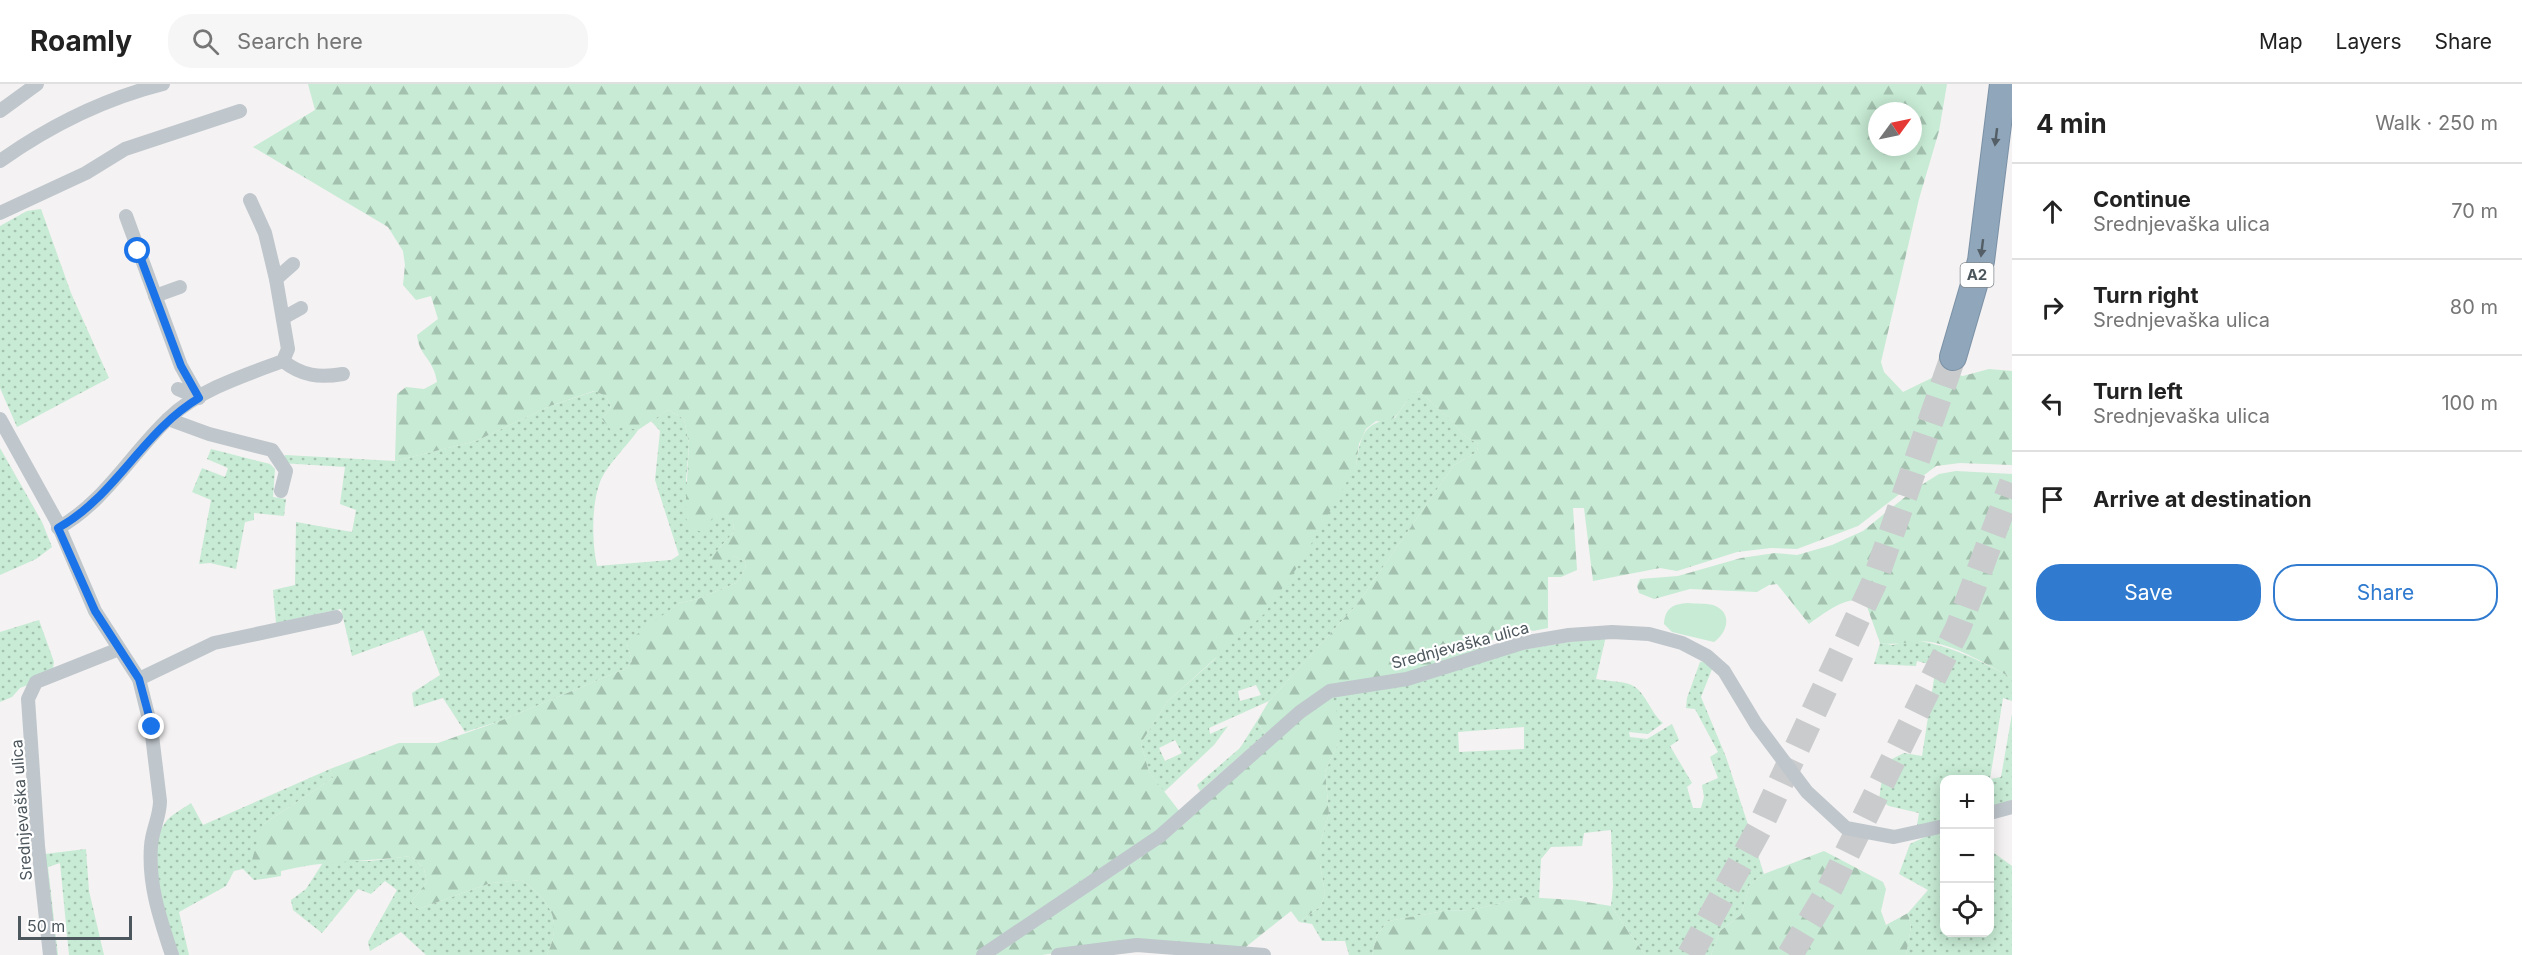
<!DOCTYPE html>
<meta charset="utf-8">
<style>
:root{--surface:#fff;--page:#f6f6f6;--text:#222;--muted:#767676;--line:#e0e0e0;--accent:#307bd0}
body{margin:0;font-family:Inter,sans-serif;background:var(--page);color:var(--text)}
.controls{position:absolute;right:18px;bottom:18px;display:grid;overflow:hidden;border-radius:12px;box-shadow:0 3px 15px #0003}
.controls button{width:54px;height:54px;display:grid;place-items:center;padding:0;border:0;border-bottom:2px solid var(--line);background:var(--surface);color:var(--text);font:30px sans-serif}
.compass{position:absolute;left:1868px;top:18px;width:54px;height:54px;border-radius:50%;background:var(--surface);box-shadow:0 3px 15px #0003;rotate:57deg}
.scale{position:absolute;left:18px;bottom:15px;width:114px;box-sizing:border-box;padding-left:6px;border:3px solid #4c565d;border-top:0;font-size:16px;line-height:21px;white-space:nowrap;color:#4c565d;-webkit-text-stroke:4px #fff;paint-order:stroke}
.stop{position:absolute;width:18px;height:18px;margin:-14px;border:4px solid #1a73e8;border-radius:50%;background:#fff}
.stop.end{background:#1a73e8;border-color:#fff;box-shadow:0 2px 6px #0008}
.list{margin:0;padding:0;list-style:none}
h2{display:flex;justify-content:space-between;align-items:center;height:78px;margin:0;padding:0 24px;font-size:26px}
h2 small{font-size:20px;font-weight:400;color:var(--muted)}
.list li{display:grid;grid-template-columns:39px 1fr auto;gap:18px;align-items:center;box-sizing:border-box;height:96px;padding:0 24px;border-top:2px solid var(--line)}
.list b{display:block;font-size:22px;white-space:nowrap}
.list p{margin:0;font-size:20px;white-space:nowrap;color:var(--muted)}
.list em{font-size:20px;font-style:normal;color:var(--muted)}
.actions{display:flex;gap:12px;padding:18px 24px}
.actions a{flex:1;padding:14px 0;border:2px solid var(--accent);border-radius:24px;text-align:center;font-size:21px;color:var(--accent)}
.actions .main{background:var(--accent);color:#fff}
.icon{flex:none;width:33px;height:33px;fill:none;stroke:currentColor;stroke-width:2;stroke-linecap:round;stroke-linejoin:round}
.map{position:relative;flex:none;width:2012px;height:871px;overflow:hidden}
header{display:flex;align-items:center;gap:36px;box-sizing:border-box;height:84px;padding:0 30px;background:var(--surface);border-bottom:2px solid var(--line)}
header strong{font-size:28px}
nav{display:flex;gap:33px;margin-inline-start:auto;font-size:21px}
.search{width:420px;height:54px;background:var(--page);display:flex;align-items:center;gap:15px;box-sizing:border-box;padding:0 21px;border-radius:24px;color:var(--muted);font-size:22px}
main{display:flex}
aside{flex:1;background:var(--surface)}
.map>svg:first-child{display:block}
.grass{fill:url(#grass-dots);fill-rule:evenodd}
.forest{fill:url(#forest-firs);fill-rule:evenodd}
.pitch{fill:#c7ebd4}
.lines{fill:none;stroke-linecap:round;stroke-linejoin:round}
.motorway-tunnel{stroke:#cacbcd;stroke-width:26;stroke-dasharray:26 13;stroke-linecap:butt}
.motorway-casing{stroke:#7b91a6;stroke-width:28}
.minor{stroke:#bfc6cc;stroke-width:14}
.motorway{stroke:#90a6ba;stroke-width:26}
.oneway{fill:#535e66}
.route{stroke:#1a73e8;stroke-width:8}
.labels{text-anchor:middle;stroke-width:4.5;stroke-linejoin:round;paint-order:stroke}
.shield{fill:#fff;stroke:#82898e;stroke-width:1.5}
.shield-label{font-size:15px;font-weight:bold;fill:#4c565d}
.street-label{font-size:16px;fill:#4c565d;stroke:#fff}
</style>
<header>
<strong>Roamly</strong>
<div class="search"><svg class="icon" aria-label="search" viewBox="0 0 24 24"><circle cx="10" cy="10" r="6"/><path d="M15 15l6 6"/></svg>Search here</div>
<nav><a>Map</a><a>Layers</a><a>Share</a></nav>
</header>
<main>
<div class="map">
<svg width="2012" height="871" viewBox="0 0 2012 871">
<defs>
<pattern id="grass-dots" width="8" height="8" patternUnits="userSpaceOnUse" patternTransform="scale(1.5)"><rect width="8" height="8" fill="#c7ebd4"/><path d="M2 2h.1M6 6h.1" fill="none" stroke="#a4c1af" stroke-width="1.8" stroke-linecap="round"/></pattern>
<pattern id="forest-firs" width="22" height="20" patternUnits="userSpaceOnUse" patternTransform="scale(1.5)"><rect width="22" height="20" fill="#c7ebd4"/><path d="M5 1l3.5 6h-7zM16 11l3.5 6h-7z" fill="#a4c1af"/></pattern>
</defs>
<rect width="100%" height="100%" fill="#f4f2f2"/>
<!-- grass -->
<g class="grass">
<polygon points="41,125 71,209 109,294 17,343 0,304 0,142 27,127"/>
<path d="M595 307 606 312 611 323 602 335 638 346C628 361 606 382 600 398 591 422 592 458 597 482L671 476 679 471 655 396 660 347 651 337 668 326 684 335 689 359 686 397 714 432 723 430 733 438 734 448 709 475 733 472 746 478 745 485 736 499 698 515 679 519 627 560 632 577 627 584 500 637 465 648 443 614 414 623 412 609 440 591 423 546 352 572 341 525 276 539 273 506 295 501 296 438 352 448 356 426 340 420 345 383 281 379 285 371 395 377 476 357 550 322Z"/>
<path d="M1419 307 1452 337 1462 350 1478 360 1477 368 1454 381 1358 519 1269 617 1209 644 1210 650 1228 642 1214 661 1164 708 1149 688 1141 659 1167 618 1215 575 1356 382C1361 351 1362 339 1395 334L1411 311ZM1256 601 1261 611 1240 617 1238 607ZM1175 656 1182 669 1165 677 1159 664Z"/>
<polygon points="0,364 42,438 52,463 36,475 0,491"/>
<polygon points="211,365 270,380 275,385 273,413 286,415 284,432 254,429 254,436 245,438 236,485 210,479 199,480 211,416 192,408 202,384 225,393 228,384 207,375"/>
<polygon points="39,536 54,578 53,584 56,590 20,604 12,613 0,618 0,548"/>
<path d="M1606 552 1596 595C1607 597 1619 597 1629 600 1645 605 1650 629 1663 639L1648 650 1629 648 1630 653 1647 655 1672 640 1679 656 1670 662 1692 699 1687 703 1693 724H1701L1704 713 1702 701 1718 694 1710 673 1718 668 1695 625 1686 624 1687 614 1700 578 1705 577 1712 585 1701 613 1726 673 1764 790 1750 800 1741 831 1720 847 1711 871H1645L1611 822 1613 803 1611 746 1584 749 1582 762 1551 763 1541 775 1539 815 1526 813 1471 826 1444 827 1388 837 1377 851 1372 871H1349L1345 857H1322L1312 840 1299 838 1321 822 1325 810 1320 780V760L1329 729 1325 688 1338 659 1331 612 1424 597 1502 569ZM1524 643V665L1459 668 1458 648Z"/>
<path d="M1909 556C1946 559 1979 576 2012 594V617L2003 614 1990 695 2001 693 2012 630V716L1990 725V696H1944V736L1917 742 1919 729 1889 722 1879 716 1884 679 1904 669 1922 672 1936 582 1917 577 1916 582 1874 580 1880 559 1893 561Z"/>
<polygon points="1257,637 1265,650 1200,707 1197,701 1240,664"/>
<path d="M330 685 333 694 262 741 263 795 254 796 243 785 234 787 226 802 179 828 189 871H177C167 837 140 771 165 739 170 731 183 725 191 719L203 741Z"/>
<polygon points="1940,746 1944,746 1944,848 1990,848 1990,766 2012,782 2012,871 1906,871 1911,843 1908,829 1928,806 1899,790 1910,760"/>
<polygon points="86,765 89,807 104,871 69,871 60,779 48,783 58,871 52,871 37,771"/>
<path d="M411 772 424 785 427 798 411 818 418 825 491 799 522 796C551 819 563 835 547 871H426L401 848 370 867 368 858 397 806 385 797 371 810 358 805 322 849 293 826 291 816 306 805 324 777H370Z"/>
</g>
<!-- forest -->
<g class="forest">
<path d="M308 0H1947L1939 47 1919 115 1881 278 1884 288 1903 308 1944 288 1963 292 1989 285 2012 287V381L1960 379 1936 382 1858 442 1797 465 1771 464 1737 468 1677 487 1660 484 1593 497 1584 424H1573L1577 486 1561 493H1548V544L1533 547 1518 542 1509 543 1497 549 1488 563 1434 584 1309 614 1265 650 1257 637 1269 617 1358 519 1454 381 1477 368 1478 360 1462 350 1452 337 1419 307C1399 316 1402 342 1376 337L1366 345 1359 360 1356 382 1299 481 1264 530 1167 618 1141 659 1149 688 1180 728 1150 753 976 871H547C563 835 551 819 522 796L491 799 418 825 411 818 427 798 424 785 411 772C367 778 324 776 281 787V792L263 795 262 784 252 776 262 741 333 694 330 685 399 659H438L500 637 627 584 632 577 627 560 632 554 679 519 698 515 736 499 745 485 746 478 733 472 716 482 709 475 734 448 733 438 723 431 714 432 702 448 693 445 685 433 689 359 684 335 668 326 638 346 624 343 611 346 602 335 611 323 606 312 594 307 550 322 476 357 395 377 397 310 406 303 424 305 437 298C434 275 419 272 417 251L438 235 431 212 416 216 403 201 405 181 403 167 388 143 253 63 315 26ZM1877 27H1913V63H1877Z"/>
<path d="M1956 387 2012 390V594C1990 582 1955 561 1930 558 1912 556 1897 562 1880 559L1865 517C1847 511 1823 530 1809 540L1777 500 1769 501 1757 508 1690 505 1654 515 1639 509 1637 502 1640 495 1678 492 1741 474 1775 469 1797 471 1832 461 1863 447 1915 405 1939 390Z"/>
<polygon points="1331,612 1338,632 1338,659 1325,688 1329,729 1320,760 1320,780 1325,810 1321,822 1299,838 1291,827 1242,866 1113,860 1042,871 992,871 1138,775 1182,742 1266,663"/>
<polygon points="1824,767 1883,798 1886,805 1881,827 1886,841 1908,829 1911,843 1906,871 1711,871 1720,847 1741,831 1750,800 1764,790"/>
<polygon points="1526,813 1574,816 1611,822 1645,871 1372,871 1377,851 1388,837 1444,827 1471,826"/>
</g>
<!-- pitch -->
<path class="pitch" d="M1688 519C1696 520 1705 519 1713 521 1733 528 1728 548 1714 558L1672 548 1664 540C1665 524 1673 520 1688 519Z"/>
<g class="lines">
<!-- motorway-tunnel -->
<g class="motorway-tunnel">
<polyline points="1690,871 1759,745 1874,499 1953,273"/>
<polyline points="1790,871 1830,804 1958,544 2012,399"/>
</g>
<!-- motorway casing -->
<g class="motorway-casing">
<polyline id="motorway" points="1953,273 1981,177 2003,0"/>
</g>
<!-- minor -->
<g class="minor">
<polyline points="0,27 37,0"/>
<path d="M0 77C51 41 103 15 163 0"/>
<polyline points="0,129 86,89 125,65 240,27"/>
<polyline points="126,132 181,282 199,314 178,305"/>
<polyline points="276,195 293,180"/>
<polyline points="155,212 180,203"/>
<polyline points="283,234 301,224"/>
<path d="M283 277C302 292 319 294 343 290"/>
<path d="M0 335 56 436 95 527 139 595 151 643 160 717C160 733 152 746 151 762 148 800 160 835 172 871"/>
<polyline points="168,335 209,350 272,366 286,387 281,407"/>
<path d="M58 444C104 419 131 370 168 335 198 306 245 291 283 277L288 265 276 195 265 149 250 116"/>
<polyline points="139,595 214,559 336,533"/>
<polyline points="1990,729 2012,723"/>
<polyline points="50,871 38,762 28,615 36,598 119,565"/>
<polyline points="983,871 1160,752 1300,628 1330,607 1407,595 1522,559 1569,551 1612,548 1649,550 1682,559 1707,572 1724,587 1756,640 1807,708 1846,744 1894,753 1944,742"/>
<polyline points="1058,871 1137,861 1264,871"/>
</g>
<!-- motorway -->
<use href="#motorway" class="motorway"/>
</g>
<!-- one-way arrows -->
<defs><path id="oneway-solid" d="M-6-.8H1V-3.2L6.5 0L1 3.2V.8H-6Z" transform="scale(1.5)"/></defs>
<g class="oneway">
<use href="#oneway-solid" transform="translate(1996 53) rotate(97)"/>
<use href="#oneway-solid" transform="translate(1982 164) rotate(97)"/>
</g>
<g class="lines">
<!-- route -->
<path class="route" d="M138 167 181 282 199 314C143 347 115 413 58 444L95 527 139 595 152 643"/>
</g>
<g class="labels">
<!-- shield labels -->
<rect class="shield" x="1960.5" y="179" width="33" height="24" rx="4.5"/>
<g class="shield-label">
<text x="1977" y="196">A2</text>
</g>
<!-- street labels -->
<g class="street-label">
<text transform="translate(1460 561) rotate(-15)" y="6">Srednjevaška ulica</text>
<text transform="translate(21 726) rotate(-94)" y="6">Srednjevaška ulica</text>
</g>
</g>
</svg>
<div class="controls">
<button>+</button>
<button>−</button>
<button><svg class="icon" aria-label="locate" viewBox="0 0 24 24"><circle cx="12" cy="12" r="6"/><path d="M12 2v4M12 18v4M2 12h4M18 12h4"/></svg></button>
</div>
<svg class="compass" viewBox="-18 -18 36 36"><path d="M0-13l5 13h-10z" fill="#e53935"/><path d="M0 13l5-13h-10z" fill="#767676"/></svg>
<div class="scale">50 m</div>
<div class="stop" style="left:138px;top:167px"></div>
<div class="stop end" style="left:152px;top:643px"></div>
</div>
<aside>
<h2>4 min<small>Walk · 250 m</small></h2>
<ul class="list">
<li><svg class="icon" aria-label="ahead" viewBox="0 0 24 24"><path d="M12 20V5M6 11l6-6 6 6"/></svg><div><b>Continue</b><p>Srednjevaška ulica</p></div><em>70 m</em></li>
<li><svg class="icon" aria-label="right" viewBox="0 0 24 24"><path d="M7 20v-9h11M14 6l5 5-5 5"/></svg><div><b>Turn right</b><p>Srednjevaška ulica</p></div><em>80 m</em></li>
<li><svg class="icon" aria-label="left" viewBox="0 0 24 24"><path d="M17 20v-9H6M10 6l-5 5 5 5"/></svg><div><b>Turn left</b><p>Srednjevaška ulica</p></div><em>100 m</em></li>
<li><svg class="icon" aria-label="arrive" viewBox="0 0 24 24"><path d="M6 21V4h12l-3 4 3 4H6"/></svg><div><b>Arrive at destination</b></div></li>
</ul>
<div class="actions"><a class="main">Save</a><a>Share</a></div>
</aside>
</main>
